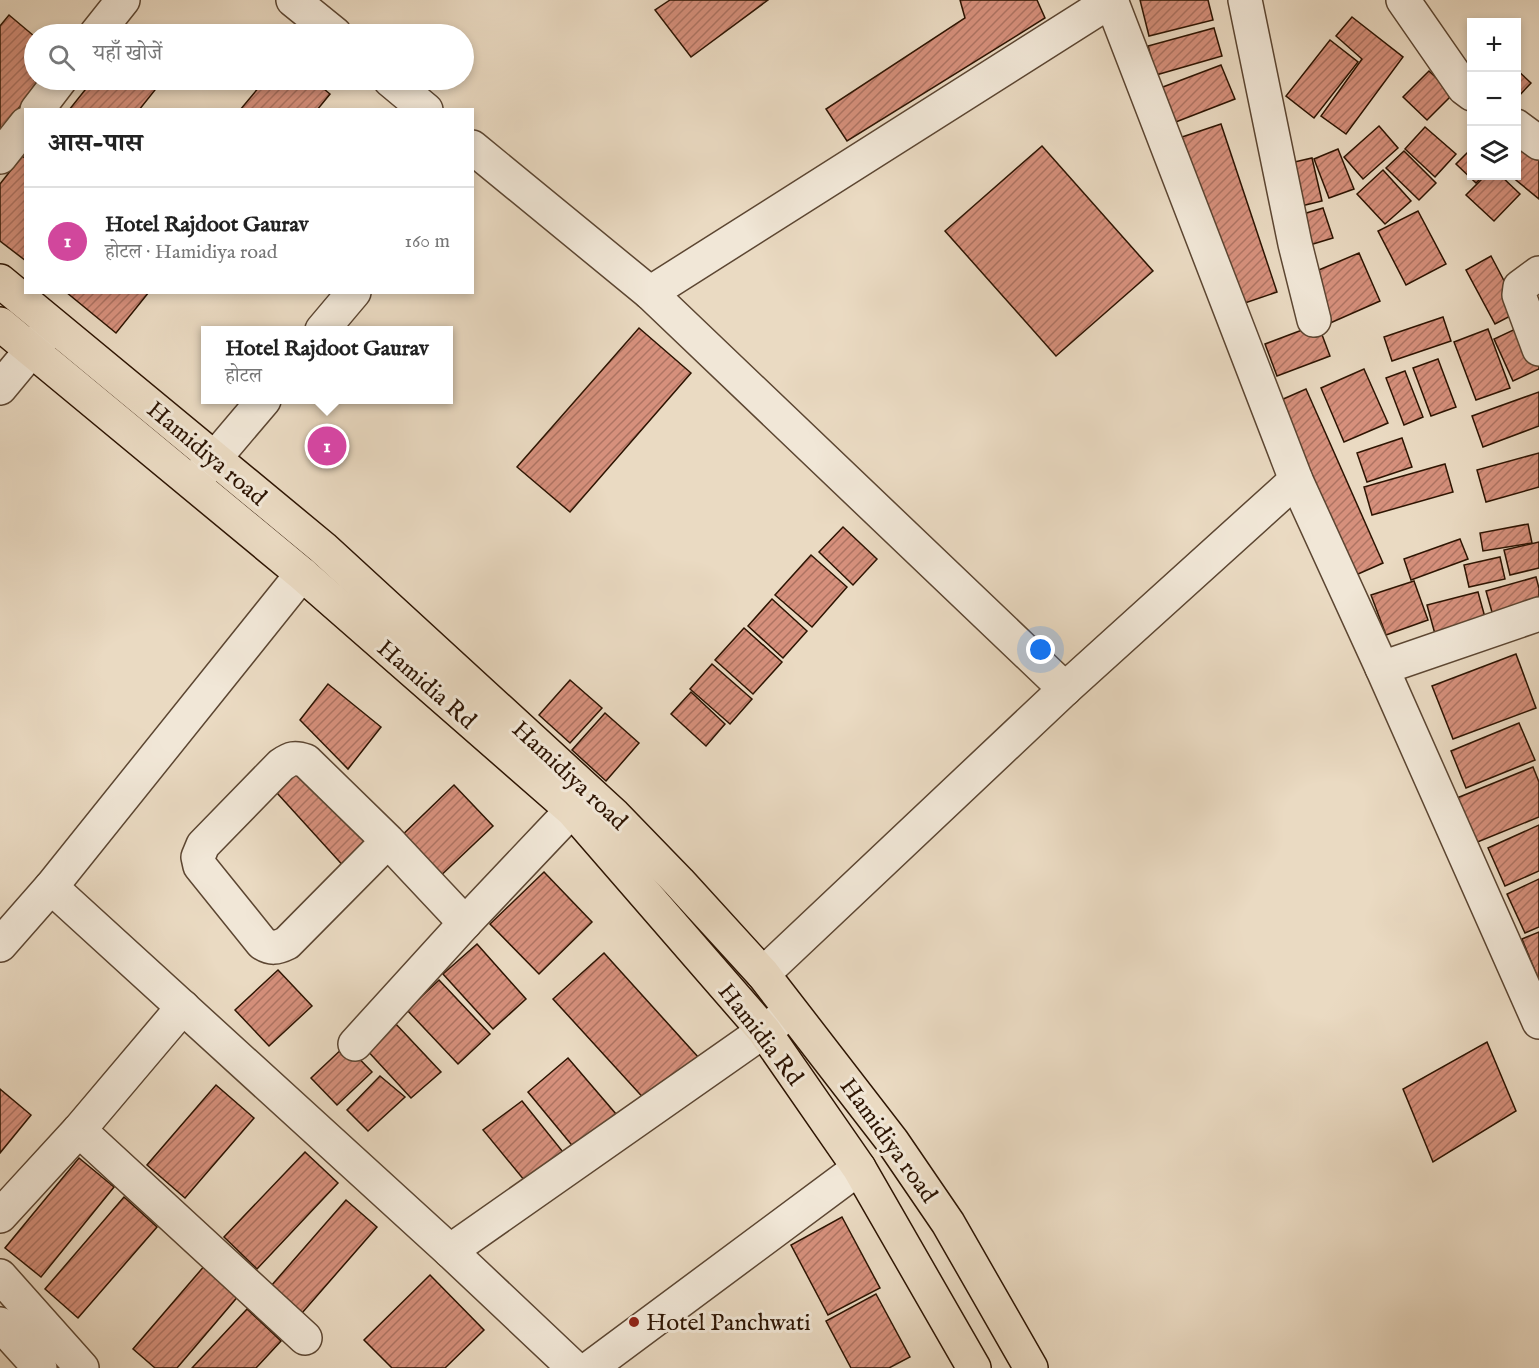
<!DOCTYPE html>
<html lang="hi">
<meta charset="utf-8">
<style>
:root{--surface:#fff;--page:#f6f6f6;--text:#222;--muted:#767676;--line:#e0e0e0;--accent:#7c3aed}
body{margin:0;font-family:"IM FELL English","Noto Serif Devanagari",serif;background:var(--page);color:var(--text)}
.controls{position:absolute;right:18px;top:18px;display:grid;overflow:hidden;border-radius:0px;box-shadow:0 3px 9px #0003}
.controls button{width:54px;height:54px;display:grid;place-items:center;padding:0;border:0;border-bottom:2px solid var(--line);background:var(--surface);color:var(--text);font:30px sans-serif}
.you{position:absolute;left:1041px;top:650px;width:21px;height:21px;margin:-15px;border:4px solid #fff;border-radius:50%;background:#1a73e8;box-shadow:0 0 0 9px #1a73e833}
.badge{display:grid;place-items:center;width:39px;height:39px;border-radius:50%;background:var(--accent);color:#fff;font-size:20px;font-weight:700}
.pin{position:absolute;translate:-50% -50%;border:3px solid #fff;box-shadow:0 2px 6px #0006}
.popup{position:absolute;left:201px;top:326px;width:252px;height:78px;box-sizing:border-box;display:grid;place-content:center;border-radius:0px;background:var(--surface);filter:drop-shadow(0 2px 4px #0005);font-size:20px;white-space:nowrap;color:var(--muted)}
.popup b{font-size:22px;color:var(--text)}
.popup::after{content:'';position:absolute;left:50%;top:100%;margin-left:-12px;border:12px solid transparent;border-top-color:var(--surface)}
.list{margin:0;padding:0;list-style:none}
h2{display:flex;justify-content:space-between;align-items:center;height:78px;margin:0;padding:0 24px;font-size:26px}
h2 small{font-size:20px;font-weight:400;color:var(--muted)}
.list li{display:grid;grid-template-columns:39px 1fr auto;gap:18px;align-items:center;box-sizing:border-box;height:108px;padding:0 24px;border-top:2px solid var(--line)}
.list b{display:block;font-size:22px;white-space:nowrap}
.list p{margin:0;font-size:20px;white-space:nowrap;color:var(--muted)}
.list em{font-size:20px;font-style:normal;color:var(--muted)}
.icon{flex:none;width:33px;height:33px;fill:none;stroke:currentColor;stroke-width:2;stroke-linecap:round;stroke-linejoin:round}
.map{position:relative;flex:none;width:1539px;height:1368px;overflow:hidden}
.search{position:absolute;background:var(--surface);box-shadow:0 3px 9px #0003;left:24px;top:24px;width:450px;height:66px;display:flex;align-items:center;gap:15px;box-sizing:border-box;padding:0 21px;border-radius:33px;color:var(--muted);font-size:22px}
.panel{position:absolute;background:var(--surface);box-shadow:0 3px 9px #0003;left:24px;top:108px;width:450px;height:186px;border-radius:0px}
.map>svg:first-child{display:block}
.building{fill:url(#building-hatch);stroke:#2d1402;stroke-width:1.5}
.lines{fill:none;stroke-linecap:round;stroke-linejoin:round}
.minor-casing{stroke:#5c4632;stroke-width:36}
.major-casing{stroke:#2d1402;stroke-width:36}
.minor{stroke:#f1e7d7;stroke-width:33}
.major{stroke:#eadac2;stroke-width:33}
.poi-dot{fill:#8f2418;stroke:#f1e7d7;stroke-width:2}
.labels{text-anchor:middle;stroke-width:6;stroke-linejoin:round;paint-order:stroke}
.street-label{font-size:24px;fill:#2d1402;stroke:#f1e7d7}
.poi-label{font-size:24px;fill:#2d1402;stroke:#f1e7d7;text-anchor:start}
</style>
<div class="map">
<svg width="1539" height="1368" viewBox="0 0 1539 1368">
<defs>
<pattern id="building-hatch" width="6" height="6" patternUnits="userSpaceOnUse" patternTransform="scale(1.5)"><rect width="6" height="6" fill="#d6907c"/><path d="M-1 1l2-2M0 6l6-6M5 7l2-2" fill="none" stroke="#ae7463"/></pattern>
</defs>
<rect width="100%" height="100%" fill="#eadac2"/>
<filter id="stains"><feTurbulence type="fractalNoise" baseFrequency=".00333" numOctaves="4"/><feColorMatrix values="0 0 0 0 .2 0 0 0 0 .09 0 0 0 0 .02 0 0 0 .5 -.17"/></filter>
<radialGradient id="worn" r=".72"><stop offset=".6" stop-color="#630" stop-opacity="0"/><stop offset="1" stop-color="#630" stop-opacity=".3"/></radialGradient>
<!-- building -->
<g class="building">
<polygon points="670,0 768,0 691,57 655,10"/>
<polygon points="960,0 1037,0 1045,18 847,141 826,109 965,18"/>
<polygon points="1140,0 1208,0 1213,20 1149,36"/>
<polygon points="9,15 34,36 34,80 42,80 0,131 0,26"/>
<polygon points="1352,17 1403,57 1346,134 1321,116 1362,59 1336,36"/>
<polygon points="1214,28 1222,56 1156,75 1148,46"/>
<polygon points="1330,40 1358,62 1314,118 1286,96"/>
<polygon points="1221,65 1235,99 1168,125 1155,90"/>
<polygon points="1516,69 1531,83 1516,99"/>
<polygon points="1429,71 1453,94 1427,120 1403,97"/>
<polygon points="93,80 141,80 155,90 139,110 69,110"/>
<polygon points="265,80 313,80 330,94 317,110 240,110"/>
<polygon points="1221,124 1277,292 1236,306 1179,138"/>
<polygon points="1379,126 1398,148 1363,179 1344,157"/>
<polygon points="1425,127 1456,154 1435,177 1405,149"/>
<polygon points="1516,144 1539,154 1539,199 1511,176 1516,176"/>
<polygon points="1042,146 1153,271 1056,356 945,231"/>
<polygon points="1472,148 1472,176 1483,176 1476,183 1456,164"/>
<polygon points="1338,149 1354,189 1329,198 1314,159"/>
<polygon points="1404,151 1436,183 1419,200 1386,168"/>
<polygon points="22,156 26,159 26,261 0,241 0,184"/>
<polygon points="1312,158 1322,201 1301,206 1290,163"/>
<polygon points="1383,170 1411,201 1385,224 1357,194"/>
<polygon points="1485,176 1501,176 1520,194 1494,221 1466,195"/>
<polygon points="1323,208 1333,238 1303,247 1293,217"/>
<polygon points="1418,211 1446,264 1406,285 1378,231"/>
<polygon points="1359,253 1380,301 1328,324 1307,275"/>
<polygon points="1491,256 1520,311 1495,324 1466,270"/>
<polygon points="66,292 149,292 116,333"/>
<polygon points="1443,317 1451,341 1392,361 1384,337"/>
<polygon points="1318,324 1330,356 1277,376 1265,344"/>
<polygon points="1522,326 1539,364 1539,369 1513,381 1494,339"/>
<polygon points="639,328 691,373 570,512 517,467"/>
<polygon points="1488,329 1510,388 1476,400 1454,342"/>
<polygon points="1438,359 1456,407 1431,416 1413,368"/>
<polygon points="1364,369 1388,423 1344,442 1321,388"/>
<polygon points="1405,371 1423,417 1404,425 1386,378"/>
<polygon points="1306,389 1383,563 1349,578 1272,404"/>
<polygon points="1539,392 1539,426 1483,447 1472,416"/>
<polygon points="1402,438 1412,467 1367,482 1357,453"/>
<polygon points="1539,453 1539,487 1486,502 1477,470"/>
<polygon points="1445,464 1453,492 1372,515 1364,487"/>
<polygon points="1528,524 1532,543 1483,551 1480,533"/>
<polygon points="843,527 877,559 853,585 819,552"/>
<polygon points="1460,539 1468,559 1411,580 1404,559"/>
<polygon points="1539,542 1539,568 1510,575 1504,550"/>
<polygon points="811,555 847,587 812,627 775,595"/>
<polygon points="1500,557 1505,579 1469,587 1464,565"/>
<polygon points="1536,577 1539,588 1539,606 1494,619 1486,591"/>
<polygon points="1414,581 1428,620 1386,635 1371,595"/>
<polygon points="1478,592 1486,621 1435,634 1427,605"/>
<polygon points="772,599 807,631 783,658 748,626"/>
<polygon points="744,628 782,662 753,694 715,660"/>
<polygon points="1516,654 1536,708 1453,739 1432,686"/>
<polygon points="712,664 752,699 730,724 690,689"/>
<polygon points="570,680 602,708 570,743 539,715"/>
<polygon points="328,684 381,727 348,769 300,720"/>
<polygon points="691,692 725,724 706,746 671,714"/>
<polygon points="605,713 639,743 606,781 572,750"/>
<polygon points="1519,723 1535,760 1466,788 1451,751"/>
<polygon points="1533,767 1539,782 1539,817 1475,843 1457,798"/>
<polygon points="299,769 372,843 347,870 277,793"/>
<polygon points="454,785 493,826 433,883 394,843"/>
<polygon points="1539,825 1539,871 1505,886 1488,848"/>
<polygon points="544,872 592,922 539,974 490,924"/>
<polygon points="1539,879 1539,927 1525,933 1507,894"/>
<polygon points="1539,932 1539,981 1522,939"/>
<polygon points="477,944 526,999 493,1029 443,974"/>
<polygon points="604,953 699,1058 648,1103 553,999"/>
<polygon points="278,970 312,1006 269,1046 235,1010"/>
<polygon points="439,980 490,1034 458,1064 407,1010"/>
<polygon points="394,1022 441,1072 411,1098 365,1048"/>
<polygon points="1487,1042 1516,1111 1433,1162 1403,1089"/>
<polygon points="346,1045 372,1072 337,1105 311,1078"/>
<polygon points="568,1058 616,1114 575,1149 528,1092"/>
<polygon points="380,1076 405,1097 368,1131 347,1110"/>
<polygon points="216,1085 254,1118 185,1198 147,1165"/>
<polygon points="0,1089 31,1115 0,1153"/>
<polygon points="522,1101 567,1157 529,1186 483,1130"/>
<polygon points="305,1152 338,1183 257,1269 224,1237"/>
<polygon points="79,1158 114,1187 41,1277 5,1248"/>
<polygon points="124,1197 157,1227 78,1318 45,1289"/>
<polygon points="346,1200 377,1227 302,1313 271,1286"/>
<polygon points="842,1217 880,1288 828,1315 791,1245"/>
<polygon points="206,1264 240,1294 177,1368 155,1368 133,1349"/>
<polygon points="430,1275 484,1330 445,1368 392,1368 364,1340"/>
<polygon points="876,1294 910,1357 889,1368 851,1368 826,1321"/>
<polygon points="247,1309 281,1341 256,1368 192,1368"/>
</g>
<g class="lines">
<!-- minor casing -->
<g class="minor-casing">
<g id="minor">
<polyline points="293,0 335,34"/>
<polyline points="1111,0 1296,480 1382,668 1539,1022"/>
<polyline points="1245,0 1295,244 1314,320"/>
<polyline points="1403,0 1464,88 1472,94"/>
<polyline points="96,34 123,0"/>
<polyline points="390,80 426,110"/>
<polyline points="37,110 60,80"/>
<polyline points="1516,126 1539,143"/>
<polyline points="472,147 650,293 1065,689"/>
<polyline points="0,157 26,124"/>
<polyline points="1539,273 1520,287 1519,295 1539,349"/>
<polyline points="650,293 1112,0"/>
<polyline points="322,330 354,292"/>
<polyline points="0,388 49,329"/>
<polyline points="195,480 214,459 264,400"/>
<polyline points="1382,668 1539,614"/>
<path d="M388 841 287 943C277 948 271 949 262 943L200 866 198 857 203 845 281 765C291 758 295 757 306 761L388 841 465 923"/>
<polyline points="51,887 450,1251 574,1368"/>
<polyline points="0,945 51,887 302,574"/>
<polyline points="763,974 1065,689 1296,480"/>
<polyline points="355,1044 465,923 572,810"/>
<polyline points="79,1130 305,1338"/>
<polyline points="0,1216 79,1130 183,1007"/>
<polyline points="450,1251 788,1014"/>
<polyline points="0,1276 82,1368"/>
<polyline points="0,1324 40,1368"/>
<polyline points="590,1368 859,1168"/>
</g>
</g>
<!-- major casing -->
<g class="major-casing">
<g id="major">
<polyline points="0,281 323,548 614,815 679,882 763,974 892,1141 948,1223 1031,1368"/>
<polyline points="0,324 302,574 572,810 764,1031 859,1168 974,1368"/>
</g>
</g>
<!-- minor -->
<use href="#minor" class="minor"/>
<!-- major -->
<use href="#major" class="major"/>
</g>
<!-- markers -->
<circle class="poi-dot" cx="634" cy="1322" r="6"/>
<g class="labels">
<!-- street labels -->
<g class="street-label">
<text transform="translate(207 453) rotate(40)" y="8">Hamidiya road</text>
<text transform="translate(427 684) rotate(41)" y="8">Hamidia Rd</text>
<text transform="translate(570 775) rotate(43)" y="8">Hamidiya road</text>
<text transform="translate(761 1034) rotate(52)" y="8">Hamidia Rd</text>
<text transform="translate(889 1140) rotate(54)" y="8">Hamidiya road</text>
</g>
<!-- poi labels -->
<g class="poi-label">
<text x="646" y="1330">Hotel Panchwati</text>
</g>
</g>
<rect width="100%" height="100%" filter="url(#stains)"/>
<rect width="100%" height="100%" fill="url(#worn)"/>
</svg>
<div class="controls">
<button>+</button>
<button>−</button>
<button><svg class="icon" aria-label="layers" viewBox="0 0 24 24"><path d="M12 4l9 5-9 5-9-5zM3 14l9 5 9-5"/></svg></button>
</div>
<div class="you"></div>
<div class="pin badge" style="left:327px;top:446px;background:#d1479c">1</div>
<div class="popup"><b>Hotel Rajdoot Gaurav</b>होटल</div>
<div class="search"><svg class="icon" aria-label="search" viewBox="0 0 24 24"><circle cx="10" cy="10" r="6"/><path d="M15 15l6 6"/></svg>यहाँ खोजें</div>
<section class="panel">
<h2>आस-पास<small></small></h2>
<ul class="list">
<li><span class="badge" style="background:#d1479c">1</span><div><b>Hotel Rajdoot Gaurav</b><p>होटल · Hamidiya road</p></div><em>160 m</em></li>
</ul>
</section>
</div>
